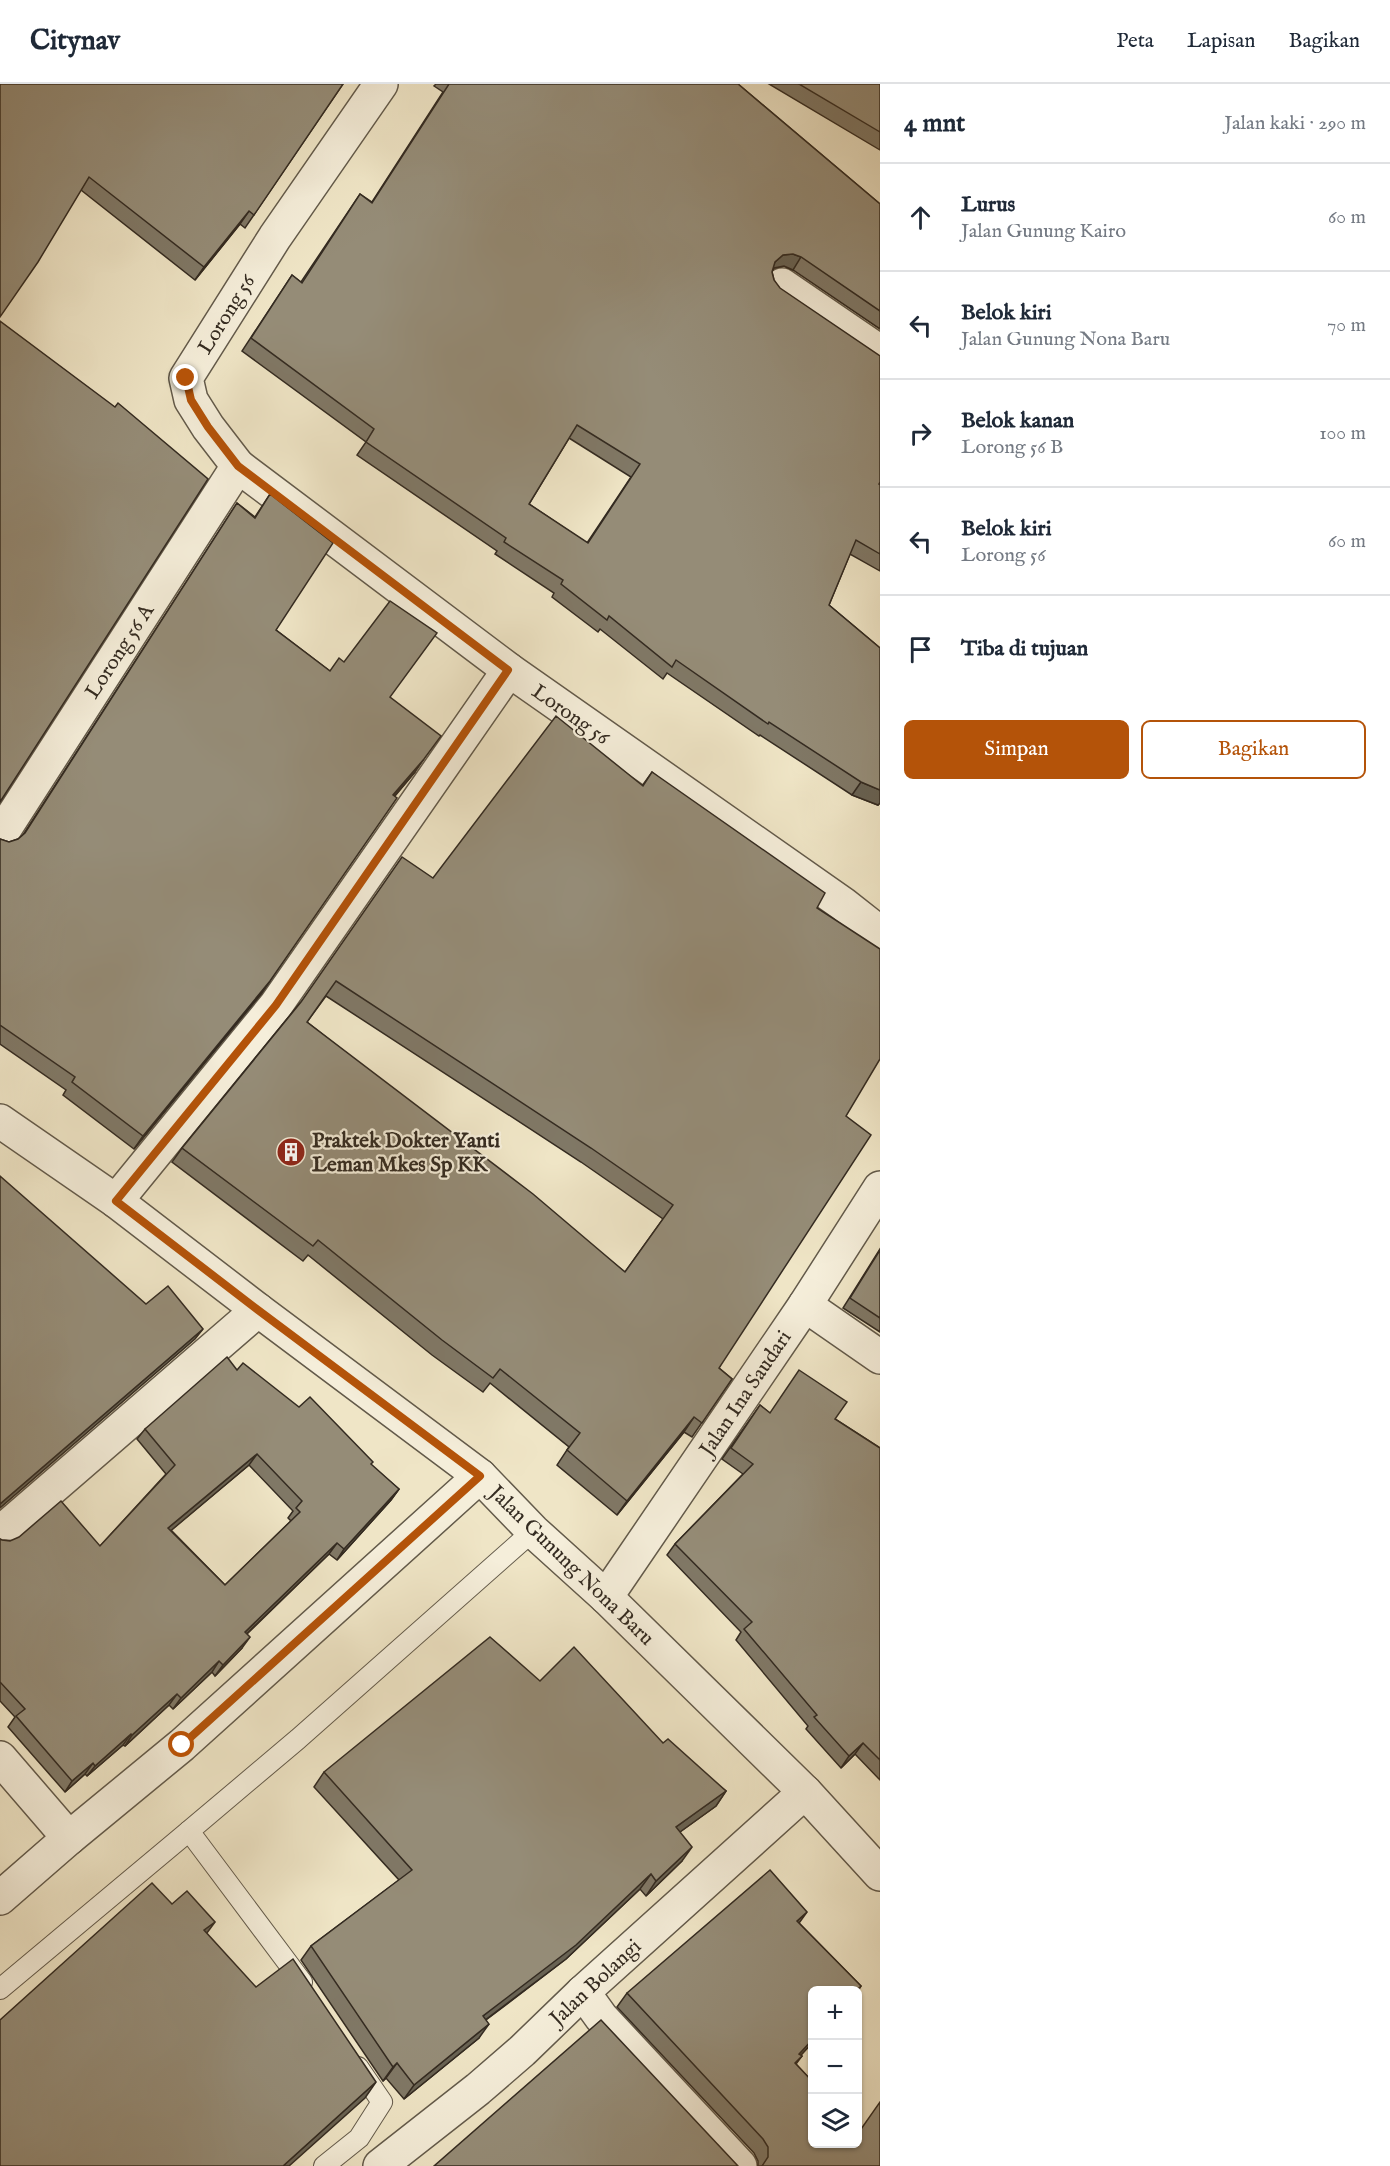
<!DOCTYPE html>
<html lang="id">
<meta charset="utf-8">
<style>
:root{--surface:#fff;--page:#f6f6f7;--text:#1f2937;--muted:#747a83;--line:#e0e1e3;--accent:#b45309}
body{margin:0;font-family:"IM FELL English",serif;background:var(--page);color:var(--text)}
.controls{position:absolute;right:18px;bottom:18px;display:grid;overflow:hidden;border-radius:9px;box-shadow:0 2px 4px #0004}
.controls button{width:54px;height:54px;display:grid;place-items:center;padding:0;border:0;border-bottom:2px solid var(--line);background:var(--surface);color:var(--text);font:30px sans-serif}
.stop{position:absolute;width:18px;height:18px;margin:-14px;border:4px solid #b45309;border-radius:50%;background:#fff}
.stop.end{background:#b45309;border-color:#fff;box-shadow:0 2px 6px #0008}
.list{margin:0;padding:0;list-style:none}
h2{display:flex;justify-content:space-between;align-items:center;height:78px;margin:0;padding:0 24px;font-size:26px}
h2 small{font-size:20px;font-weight:400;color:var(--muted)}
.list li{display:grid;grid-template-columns:39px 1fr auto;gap:18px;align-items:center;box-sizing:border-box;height:108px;padding:0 24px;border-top:2px solid var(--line)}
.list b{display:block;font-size:22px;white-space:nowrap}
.list p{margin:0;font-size:20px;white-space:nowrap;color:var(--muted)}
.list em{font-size:20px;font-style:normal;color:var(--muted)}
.actions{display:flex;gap:12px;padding:18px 24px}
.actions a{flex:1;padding:14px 0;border:2px solid var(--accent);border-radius:9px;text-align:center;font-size:21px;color:var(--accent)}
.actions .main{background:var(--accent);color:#fff}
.icon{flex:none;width:33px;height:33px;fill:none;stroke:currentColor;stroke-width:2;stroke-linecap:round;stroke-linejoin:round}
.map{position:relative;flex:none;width:880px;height:2082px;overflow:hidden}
header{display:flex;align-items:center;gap:36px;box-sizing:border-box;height:84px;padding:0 30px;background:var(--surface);border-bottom:2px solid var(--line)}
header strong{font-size:28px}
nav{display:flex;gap:33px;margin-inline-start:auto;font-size:21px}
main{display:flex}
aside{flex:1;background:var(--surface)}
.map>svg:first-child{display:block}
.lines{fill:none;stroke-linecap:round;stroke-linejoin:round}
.lane-casing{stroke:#635a4a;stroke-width:22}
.street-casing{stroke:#635a4a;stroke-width:36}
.lane{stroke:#f5eeda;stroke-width:20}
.street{stroke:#f5eeda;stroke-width:33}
.wall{fill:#807866;stroke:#342b21;stroke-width:1.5;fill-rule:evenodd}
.shaded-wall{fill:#686253;stroke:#342b21;stroke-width:1.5}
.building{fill:#958c77;stroke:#342b21;stroke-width:1.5;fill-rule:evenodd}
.route{stroke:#b45309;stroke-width:8}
.labels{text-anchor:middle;stroke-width:4.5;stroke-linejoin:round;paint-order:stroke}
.street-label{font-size:21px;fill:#342b21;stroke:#f5eeda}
.poi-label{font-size:21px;font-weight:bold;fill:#342b21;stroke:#f5eeda;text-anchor:start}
</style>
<header>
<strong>Citynav</strong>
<nav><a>Peta</a><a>Lapisan</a><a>Bagikan</a></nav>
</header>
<main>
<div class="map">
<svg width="880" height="2082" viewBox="0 0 880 2082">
<rect width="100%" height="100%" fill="#efe5c6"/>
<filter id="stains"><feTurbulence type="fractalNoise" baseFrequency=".00333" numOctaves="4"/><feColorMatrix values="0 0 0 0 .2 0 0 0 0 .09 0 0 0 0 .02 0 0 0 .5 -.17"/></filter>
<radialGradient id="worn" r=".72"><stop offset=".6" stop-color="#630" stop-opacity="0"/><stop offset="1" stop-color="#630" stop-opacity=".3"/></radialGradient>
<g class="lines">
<!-- lane casing -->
<g class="lane-casing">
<g id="lane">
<polyline points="302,1898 189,1747 298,1655 533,1447"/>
<polyline points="0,1905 189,1747"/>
<polyline points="324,2082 359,2054 382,2018 358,1983"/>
</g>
</g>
<!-- street casing -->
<g class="street-casing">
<g id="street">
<polyline points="381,0 275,153 186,294 191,316 208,343 238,382 509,586 843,820 880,849"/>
<polyline points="782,201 880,268"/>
<polyline points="0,752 238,382"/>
<polyline points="0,1037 116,1117 258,1226 480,1392 533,1447 606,1513 805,1708 880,1790"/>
<polyline points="116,1117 276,921 509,586"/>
<polyline points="805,1221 880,1273"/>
<polyline points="0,1449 258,1226"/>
<polyline points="606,1513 805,1221 880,1104"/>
<polyline points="0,1674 69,1754"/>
<polyline points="0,1814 69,1754 182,1661 480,1392"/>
<polyline points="583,1908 601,1933 740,2082"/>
<polyline points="380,2082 478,2005 522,1967 583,1908 805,1708"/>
</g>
</g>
<!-- lane -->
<use href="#lane" class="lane"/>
<!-- street -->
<use href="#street" class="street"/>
</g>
<!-- wall -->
<g class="wall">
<polygon points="0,0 343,0 245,144 240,140 195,196 81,106"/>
<path d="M436 0H738L880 120V245L793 186 784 182 774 184 772 188 774 196 880 401V487L850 470 829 521 880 564V719L878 721 852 711 760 651 759 652 667 589 663 595 600 545 598 548 552 513 554 509 495 470 497 467 357 371 366 358 242 267 292 191 301 198 360 110 372 118 443 8 434 2ZM569 354 631 393 587 459 529 420Z"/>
<polygon points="769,0 880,0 880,66"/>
<polygon points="270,410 276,546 330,587 390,613 415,688 395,712 261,910 134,1065 63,1011 66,1006 0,960 0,755 9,758 18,755 23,751 237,419 255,433"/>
<path d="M652 688 817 824 846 1032 719 1284 732 1295 692 1353 684 1348 617 1431 557 1381 569 1363 490 1299 483 1308 432 1271 308 1171 303 1177 172 1078 182 1064 300 919 433 794 642 702ZM326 912 581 1078 663 1135 625 1188 307 938Z"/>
<polygon points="880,1165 880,1248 843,1224"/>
<path d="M237 1286 371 1381 399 1405 391 1416 337 1476 329 1470 247 1550 242 1564 215 1592 212 1588 173 1625 169 1621 125 1662 123 1661 87 1692 85 1690 65 1708 8 1643 15 1633 0 1617V1455L2 1456 100 1462 166 1390 137 1355 145 1345ZM249 1381 293 1427 288 1434 291 1437 225 1501 171 1446Z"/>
<polygon points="760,1321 770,1329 835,1335 880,1364 880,1696 855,1670 841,1684 806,1645 808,1642 736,1556 741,1548 667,1471 675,1460 743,1390 722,1375"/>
<polygon points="540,1597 663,1659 726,1707 716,1722 680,1748 682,1777 646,1812 640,1805 566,1875 486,1936 479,1954 404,2015 386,1994 383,1997 301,1876 311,1862 399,1796 314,1703 324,1688"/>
<polygon points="799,1839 861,1902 858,1907 858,1906 813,1906 813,1958 801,1971 802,1972 796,1980 859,2048 880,2082 758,2082 758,2077 754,2069 617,1923 627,1909"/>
</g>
<!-- shaded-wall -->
<g class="shaded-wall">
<polygon points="249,127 240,140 195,196 204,183"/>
<polygon points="793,170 801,173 793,186 784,182 774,184 766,191 775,178 783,171"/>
<polygon points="424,675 415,688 384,724 393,711"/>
<polygon points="861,698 880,706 880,719 878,721 852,711"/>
<polygon points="270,897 261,910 134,1065 143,1052"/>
<polygon points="203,1245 195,1255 0,1424 0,1420"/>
<polygon points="694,1333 684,1348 617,1431 627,1417"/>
<polygon points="257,1370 249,1381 161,1455 168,1444"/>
<polygon points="399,1405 391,1416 337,1476 344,1465"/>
<polygon points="337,1459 329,1470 237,1559 245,1548"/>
<polygon points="250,1553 242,1564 215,1592 223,1581"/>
<polygon points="219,1577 212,1588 173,1625 181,1614"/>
<polygon points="177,1610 169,1621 125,1662 132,1651"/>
<polygon points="131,1650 123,1661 87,1692 95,1682"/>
<polygon points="863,1659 855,1670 841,1684 849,1672"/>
<polygon points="93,1679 85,1690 65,1708 72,1697"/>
<polygon points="726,1707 716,1722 666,1758 676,1743"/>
<polygon points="692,1763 682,1777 646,1812 656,1797"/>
<polygon points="651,1790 640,1805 566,1875 472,1946 483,1932"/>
<polygon points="807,1828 797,1842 797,1837"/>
<polygon points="215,1838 204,1853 204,1846"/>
<polygon points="489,1940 479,1954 404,2015 414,2001"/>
<polygon points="813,1955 813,1958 789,1984 799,1970"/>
<polygon points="397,1979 386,1994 383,1997 393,1983"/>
<polygon points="376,1998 365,2014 289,2082 283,2082"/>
</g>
<!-- building -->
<g class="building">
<polygon points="0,0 343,0 254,131 249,127 204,183 89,93 38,178 0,233"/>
<path d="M449 0H738L880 120V227L801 173 793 170 783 171 775 178 772 188 774 196 780 204 880 272V398L879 400 880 401V470L856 456 829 521 880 564V706L861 698 769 638 768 640 676 576 672 583 609 532 607 536 561 500 563 496 504 458 506 454 366 358 374 345 251 254 292 191 302 199 360 110 372 119ZM577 341 640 380 588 459 529 420Z"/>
<polygon points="799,0 880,0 880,48"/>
<polygon points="0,237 115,323 118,319 208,395 0,718"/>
<polygon points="270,410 333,459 276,546 330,587 339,574 344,578 390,517 437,549 390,613 441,652 424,675 393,711 397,714 270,897 143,1052 72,998 75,993 0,941 0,755 9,758 18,755 25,749 237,419 255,434"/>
<path d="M556 632 643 702 652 688 825 809 817 824 880 865V975L846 1032 871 1051 719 1284 732 1295 702 1339 694 1333 627 1417 567 1366 580 1349 500 1285 493 1294 442 1256 318 1156 313 1162 182 1064 301 918 402 773 433 794ZM336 897 591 1064 673 1121 625 1188 533 1110 307 938Z"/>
<polygon points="0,1092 146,1220 168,1202 203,1245 0,1420"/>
<polygon points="880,1166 880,1234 850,1214"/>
<path d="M227 1273 237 1286 243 1279 299 1323 310 1313 373 1378 371 1380 399 1405 344 1465 337 1459 245 1548 250 1553 223 1581 219 1577 181 1614 177 1610 132 1651 131 1650 95 1682 93 1679 72 1697 16 1632 25 1625 0 1598V1455L2 1456 10 1457 19 1453 61 1417 100 1462 175 1381 145 1345ZM257 1370 302 1417 296 1424 300 1428 225 1501 168 1444Z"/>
<polygon points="799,1286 847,1318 835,1335 880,1364 880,1676 863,1659 849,1672 814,1633 817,1631 744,1545 752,1538 675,1460 753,1380 731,1364 760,1321 770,1329"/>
<polygon points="490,1553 540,1597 574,1563 663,1659 668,1655 726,1707 676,1743 692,1763 656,1797 651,1790 576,1861 483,1932 489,1940 414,2001 397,1979 393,1983 311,1862 412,1786 324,1688"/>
<polygon points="770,1786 807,1828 797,1837 861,1902 857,1906 813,1906 813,1955 799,1970 802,1972 795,1979 813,1998 813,2060 858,2060 858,2046 859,2048 880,2018 880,2082 762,2082 768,2073 768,2063 763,2055 627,1909"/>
<polygon points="152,1799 172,1820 187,1807 215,1838 204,1846 256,1903 293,1875 376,1998 283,2082 0,2082 0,1936"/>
<polygon points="601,1936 738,2082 434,2082"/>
</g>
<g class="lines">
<!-- route -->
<polyline class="route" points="182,1661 480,1392 258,1226 116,1117 276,921 508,586 238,382 208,343 191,316 186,294"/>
</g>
<!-- icons -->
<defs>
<g id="building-disc" transform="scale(1.5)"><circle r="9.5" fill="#8f2418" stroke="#f5eeda"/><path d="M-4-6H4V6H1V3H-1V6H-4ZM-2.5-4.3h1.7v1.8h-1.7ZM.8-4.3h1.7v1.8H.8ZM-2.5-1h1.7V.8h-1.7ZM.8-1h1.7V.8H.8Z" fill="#fff"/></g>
</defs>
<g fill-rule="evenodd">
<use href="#building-disc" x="291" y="1068"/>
</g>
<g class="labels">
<!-- street labels -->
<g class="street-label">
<text transform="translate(226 230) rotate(-58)" y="7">Lorong 56</text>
<text transform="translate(119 567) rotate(-57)" y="7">Lorong 56 A</text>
<text transform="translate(571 630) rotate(35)" y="7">Lorong 56</text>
<text transform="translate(745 1309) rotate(-56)" y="7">Jalan Ina Saudari</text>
<text transform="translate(572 1481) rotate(44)" y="7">Jalan Gunung Nona Baru</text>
<text transform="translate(595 1898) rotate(-43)" y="7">Jalan Bolangi</text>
</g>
<!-- poi labels -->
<g class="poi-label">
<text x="312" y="1063">Praktek Dokter Yanti<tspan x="312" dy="24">Leman Mkes Sp KK</tspan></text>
</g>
</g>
<rect width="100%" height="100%" filter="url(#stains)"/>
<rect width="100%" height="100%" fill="url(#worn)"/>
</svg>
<div class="controls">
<button>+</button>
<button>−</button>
<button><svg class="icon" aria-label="layers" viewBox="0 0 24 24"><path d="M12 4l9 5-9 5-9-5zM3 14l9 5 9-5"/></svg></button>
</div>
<div class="stop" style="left:182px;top:1661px"></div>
<div class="stop end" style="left:186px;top:294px"></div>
</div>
<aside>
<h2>4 mnt<small>Jalan kaki · 290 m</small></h2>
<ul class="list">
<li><svg class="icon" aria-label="ahead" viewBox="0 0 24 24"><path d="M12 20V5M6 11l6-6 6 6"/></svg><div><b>Lurus</b><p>Jalan Gunung Kairo</p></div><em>60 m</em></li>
<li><svg class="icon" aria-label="left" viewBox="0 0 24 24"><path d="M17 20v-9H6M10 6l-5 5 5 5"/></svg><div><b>Belok kiri</b><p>Jalan Gunung Nona Baru</p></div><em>70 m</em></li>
<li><svg class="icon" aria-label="right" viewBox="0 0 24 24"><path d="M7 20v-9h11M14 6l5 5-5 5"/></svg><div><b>Belok kanan</b><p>Lorong 56 B</p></div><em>100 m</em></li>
<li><svg class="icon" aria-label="left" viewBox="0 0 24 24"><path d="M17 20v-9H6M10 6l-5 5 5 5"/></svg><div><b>Belok kiri</b><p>Lorong 56</p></div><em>60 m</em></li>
<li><svg class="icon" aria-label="arrive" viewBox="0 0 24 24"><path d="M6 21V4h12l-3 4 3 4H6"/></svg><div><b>Tiba di tujuan</b></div></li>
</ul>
<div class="actions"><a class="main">Simpan</a><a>Bagikan</a></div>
</aside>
</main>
